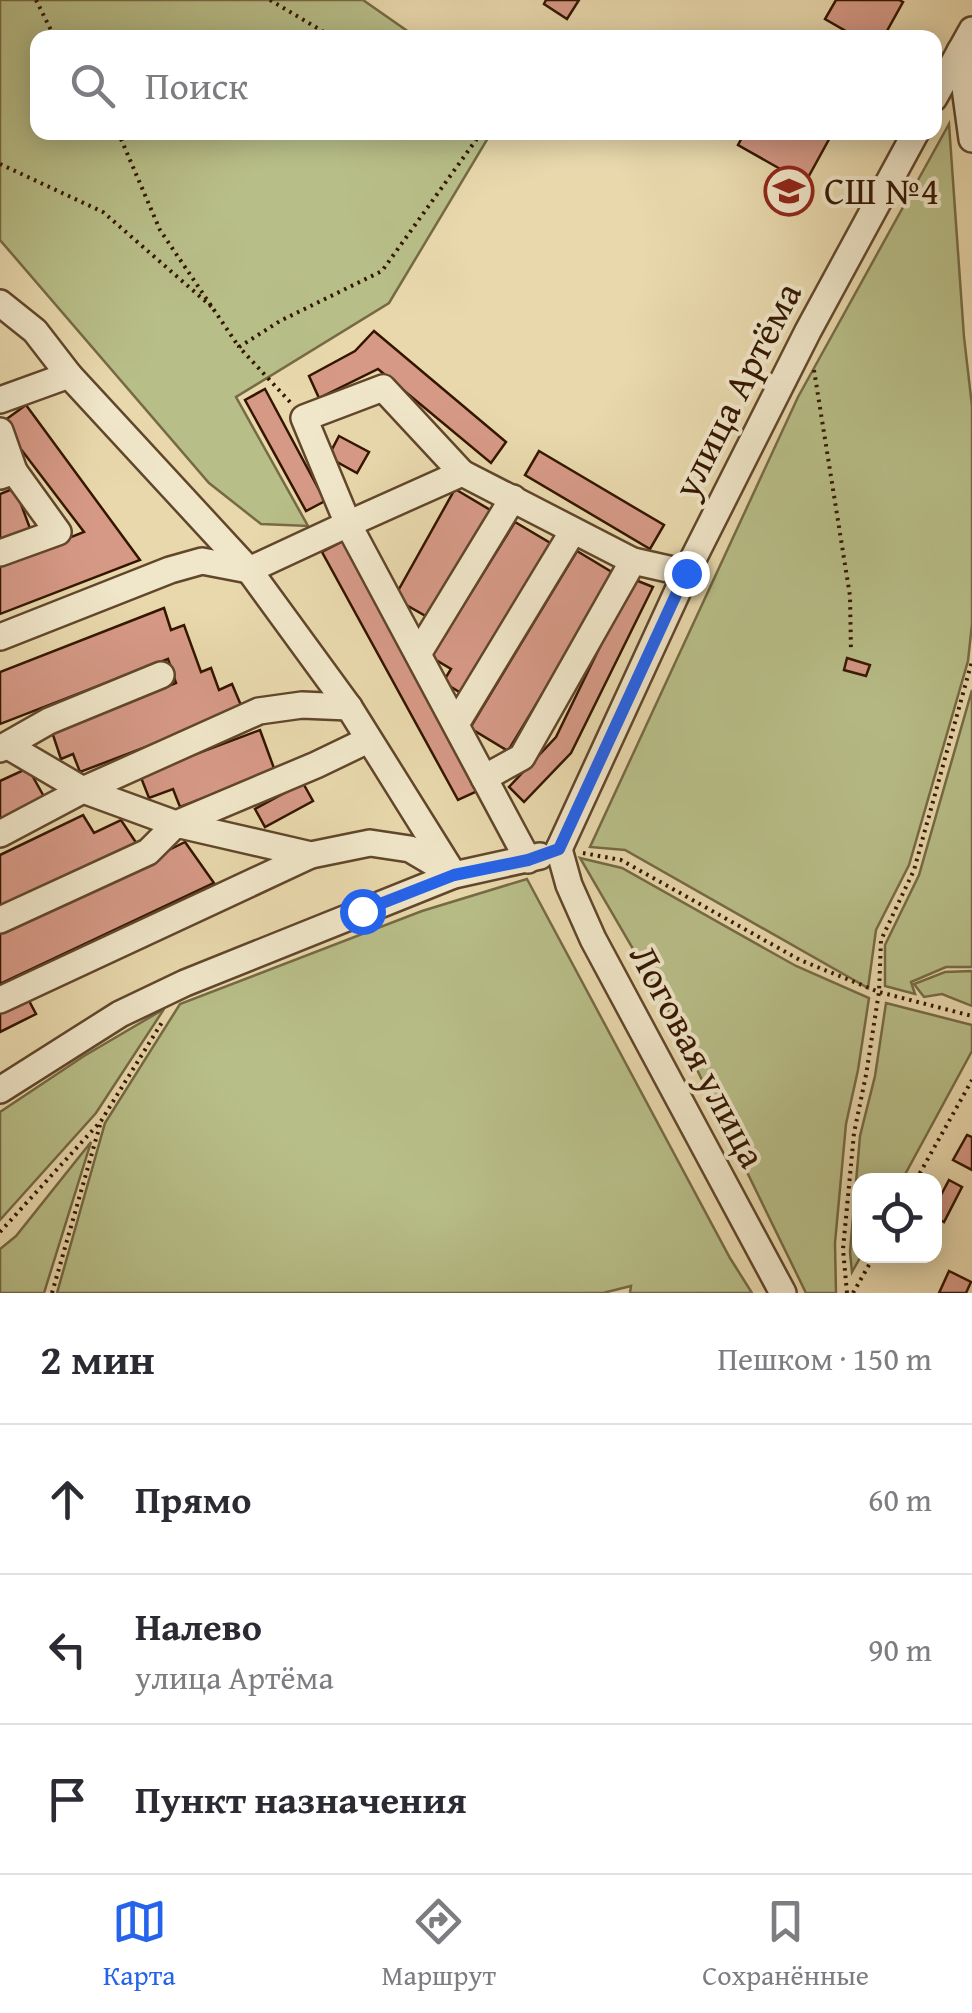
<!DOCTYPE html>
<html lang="ru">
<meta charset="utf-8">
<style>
:root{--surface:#fff;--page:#f7f7f7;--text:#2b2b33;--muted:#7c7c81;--line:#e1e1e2;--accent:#2563eb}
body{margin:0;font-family:"Gentium Book Plus",serif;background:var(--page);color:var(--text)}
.controls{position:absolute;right:30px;bottom:30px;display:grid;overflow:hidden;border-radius:20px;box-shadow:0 5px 25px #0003}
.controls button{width:90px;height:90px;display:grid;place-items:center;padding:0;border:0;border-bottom:2px solid var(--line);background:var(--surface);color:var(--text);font:50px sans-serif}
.stop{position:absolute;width:30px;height:30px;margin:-22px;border:8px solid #2563eb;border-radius:50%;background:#fff}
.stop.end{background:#2563eb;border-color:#fff;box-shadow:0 2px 10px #0008}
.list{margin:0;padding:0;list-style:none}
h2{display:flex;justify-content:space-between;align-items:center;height:130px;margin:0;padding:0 40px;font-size:42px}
h2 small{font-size:32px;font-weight:400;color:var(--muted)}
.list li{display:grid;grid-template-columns:65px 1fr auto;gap:30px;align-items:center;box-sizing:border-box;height:150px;padding:0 40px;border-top:2px solid var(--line)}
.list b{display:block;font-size:38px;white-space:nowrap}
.list p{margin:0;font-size:32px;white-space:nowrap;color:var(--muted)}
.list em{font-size:32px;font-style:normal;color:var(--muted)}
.icon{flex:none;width:55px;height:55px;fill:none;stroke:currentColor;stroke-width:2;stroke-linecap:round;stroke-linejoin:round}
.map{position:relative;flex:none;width:972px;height:1293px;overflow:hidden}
.search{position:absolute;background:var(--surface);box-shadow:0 5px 25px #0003;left:30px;right:30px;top:30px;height:110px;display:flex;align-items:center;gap:25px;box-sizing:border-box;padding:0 35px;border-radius:20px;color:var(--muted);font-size:38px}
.sheet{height:580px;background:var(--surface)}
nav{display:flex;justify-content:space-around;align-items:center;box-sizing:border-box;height:140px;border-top:2px solid var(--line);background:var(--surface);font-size:28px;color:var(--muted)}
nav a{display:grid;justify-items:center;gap:5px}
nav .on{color:var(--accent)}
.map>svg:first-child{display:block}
.green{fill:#b8be88;stroke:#766a44;stroke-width:2.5}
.building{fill:#d69986;stroke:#341600;stroke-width:2.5}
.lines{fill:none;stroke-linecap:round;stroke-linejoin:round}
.minor-casing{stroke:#61462b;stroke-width:30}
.path{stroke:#341600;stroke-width:4;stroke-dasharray:2.5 5;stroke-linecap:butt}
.minor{stroke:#f0e6c9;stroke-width:25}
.route{stroke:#2563eb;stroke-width:12}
.labels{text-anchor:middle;stroke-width:8;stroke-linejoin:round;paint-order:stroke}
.poi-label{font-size:38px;fill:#341600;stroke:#f0e6c9;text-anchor:start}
.street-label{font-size:38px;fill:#341600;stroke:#f0e6c9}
</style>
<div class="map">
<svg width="972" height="1293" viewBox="0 0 972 1293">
<rect width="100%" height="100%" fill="#e8d8ac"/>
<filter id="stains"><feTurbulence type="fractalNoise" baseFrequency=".002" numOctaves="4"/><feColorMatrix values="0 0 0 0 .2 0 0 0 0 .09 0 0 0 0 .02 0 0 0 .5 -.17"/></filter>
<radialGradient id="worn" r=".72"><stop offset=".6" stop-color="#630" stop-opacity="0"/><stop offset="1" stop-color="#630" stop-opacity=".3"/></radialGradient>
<!-- green -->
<g class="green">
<polygon points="0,0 363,0 416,37 38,38 38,132 491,133 389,303 236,397 308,526 261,524 209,483 0,240"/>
<polygon points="949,124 964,337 972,406 972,624 968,661 909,865 876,930 868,988 625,850 590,847 798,397"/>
<polygon points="972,690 972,967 946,967 911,982 915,994 885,986 885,945 919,875"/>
<polygon points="580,858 622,868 796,966 869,998 858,1070 846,1124 835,1243 836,1293 806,1293 664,1002"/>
<polygon points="527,879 730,1258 752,1293 630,1293 631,1286 603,1293 57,1293 105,1123 180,1004 422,911"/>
<polygon points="972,971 972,1006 942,994 924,997 914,984 945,972"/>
<polygon points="886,1003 972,1025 972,1051 902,1180 860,1180 861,1256 852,1272 850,1252 860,1136 875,1076"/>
<polygon points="164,1009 96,1113 0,1220 0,1112 84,1056"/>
<polygon points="91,1142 44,1293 0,1293 0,1249 16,1236"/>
</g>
<!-- building -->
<g class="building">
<polygon points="546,0 579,0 567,19 544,4"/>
<polygon points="836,0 899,0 903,2 883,38 858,38 825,19"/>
<polygon points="745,132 833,132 805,183 738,145"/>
<polygon points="374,331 506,442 491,463 378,369 319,398 309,376 355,351"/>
<polygon points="265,389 325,501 306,511 245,400"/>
<polygon points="26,405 140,560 0,614 0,565 84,532 1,423"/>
<polygon points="339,436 369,452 357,473 328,457"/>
<polygon points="539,451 664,525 650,549 525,475"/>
<polygon points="15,488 31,531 0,543 0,494"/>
<polygon points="455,489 492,511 431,619 394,598"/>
<polygon points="515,522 552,544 461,693 443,682 451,669 431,657"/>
<polygon points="343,541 482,789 458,800 322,552"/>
<polygon points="577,551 615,574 508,751 470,728"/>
<polygon points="633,579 653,587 571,753 524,802 509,787 556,737"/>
<polygon points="164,608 171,630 184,625 201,672 211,668 219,690 232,684 243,710 80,772 73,754 61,759 52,732 176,683 168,659 0,724 0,672"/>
<polygon points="847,658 870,665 866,676 844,670"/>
<polygon points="260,730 275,771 180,807 173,789 149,798 140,775"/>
<polygon points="28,768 47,802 0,825 0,781"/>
<polygon points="303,783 313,801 265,827 255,809"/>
<polygon points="83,815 94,833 121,820 137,844 0,908 0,855"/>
<polygon points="185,842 214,883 0,984 0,934"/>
<polygon points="26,995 36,1014 0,1032 0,1008"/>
<polygon points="967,1135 972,1137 972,1170 953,1160"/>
<polygon points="949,1180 962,1187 944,1222 934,1217 934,1208"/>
<polygon points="949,1271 971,1282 966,1293 939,1293"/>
</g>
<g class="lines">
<!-- minor casing -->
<g class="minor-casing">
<g id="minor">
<polyline points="960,51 972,139"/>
<polyline points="934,98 972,30"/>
<polyline points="0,303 35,331 69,375 249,570 349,707 454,875"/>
<polyline points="0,400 69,375"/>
<polyline points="0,431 14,471 0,476"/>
<polyline points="0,553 58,532 14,471"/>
<polyline points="0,637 170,570 202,561 249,570 348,524 304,418 383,388 462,473"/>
<polyline points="418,654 513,498"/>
<polyline points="456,724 573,531"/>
<polyline points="8,746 83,790 259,711 302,705 349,707"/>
<polyline points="0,749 49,721 161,675"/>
<polyline points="484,778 522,757 633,561"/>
<polyline points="0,834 83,790 176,824 316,765 368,740"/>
<polyline points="559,849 686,573 808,331 916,132"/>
<polyline points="559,849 569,885 593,939 783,1293"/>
<polyline points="528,860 348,524 462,473 633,561 686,573"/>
<polyline points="0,920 148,852 176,824 311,855 370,843 410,849 449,872"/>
<polyline points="0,1000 311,855"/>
<polyline points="0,1090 120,1014 185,983 454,875 540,856"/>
</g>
</g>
<!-- path -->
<g class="path">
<polyline points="36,0 55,38"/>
<polyline points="270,0 334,38"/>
<polyline points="118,132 160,230 239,347"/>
<polyline points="0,164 103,212 212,307"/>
<polyline points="814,370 850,596 851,652"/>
<polyline points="290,402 239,347 280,321 382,271 476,140 474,132"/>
<polyline points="583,853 621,860 800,960 879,992 972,1016"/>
<polyline points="916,1180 972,1080"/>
<polyline points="0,1232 101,1121 164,1019"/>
<polyline points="52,1293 100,1125"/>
<polyline points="847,1293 843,1249 854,1133 866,1075 879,992 881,940 914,870 972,661"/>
<polyline points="853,1293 874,1256"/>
</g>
<!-- minor -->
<use href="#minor" class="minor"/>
</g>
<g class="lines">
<!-- route -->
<polyline class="route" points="362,911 454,875 528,860 559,849 686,573"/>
</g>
<!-- icons -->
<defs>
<g id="school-ring" transform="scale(2.5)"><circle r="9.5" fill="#f0e6c9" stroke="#8f2418" stroke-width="1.5"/><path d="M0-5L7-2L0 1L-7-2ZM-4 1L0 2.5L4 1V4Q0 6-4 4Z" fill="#8f2418"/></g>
</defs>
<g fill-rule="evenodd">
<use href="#school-ring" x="789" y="191"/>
</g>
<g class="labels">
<!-- poi labels -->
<g class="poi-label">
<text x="824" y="204">СШ №4</text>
</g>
<!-- street labels -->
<g class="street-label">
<text transform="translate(737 390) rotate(-63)" y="13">улица Артёма</text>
<text transform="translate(698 1056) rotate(62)" y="13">Логовая улица</text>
</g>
</g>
<rect width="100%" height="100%" filter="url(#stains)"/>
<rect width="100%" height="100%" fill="url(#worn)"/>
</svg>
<div class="controls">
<button><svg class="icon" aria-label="locate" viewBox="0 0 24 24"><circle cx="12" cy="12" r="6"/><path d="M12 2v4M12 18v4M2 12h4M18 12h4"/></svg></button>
</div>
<div class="stop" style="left:362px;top:911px"></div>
<div class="stop end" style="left:686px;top:573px"></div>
<div class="search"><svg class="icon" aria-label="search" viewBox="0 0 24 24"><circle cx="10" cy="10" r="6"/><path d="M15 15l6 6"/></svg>Поиск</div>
</div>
<section class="sheet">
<h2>2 мин<small>Пешком · 150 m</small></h2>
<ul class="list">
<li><svg class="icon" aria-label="ahead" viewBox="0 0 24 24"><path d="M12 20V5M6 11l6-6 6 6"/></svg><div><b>Прямо</b></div><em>60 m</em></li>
<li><svg class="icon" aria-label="left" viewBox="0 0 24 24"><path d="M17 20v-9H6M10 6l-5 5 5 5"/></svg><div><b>Налево</b><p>улица Артёма</p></div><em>90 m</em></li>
<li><svg class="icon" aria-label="arrive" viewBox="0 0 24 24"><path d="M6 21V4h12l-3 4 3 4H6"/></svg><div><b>Пункт назначения</b></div></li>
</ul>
</section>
<nav>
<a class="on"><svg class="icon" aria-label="map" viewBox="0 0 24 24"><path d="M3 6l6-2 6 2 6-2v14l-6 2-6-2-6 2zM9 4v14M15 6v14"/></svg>Карта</a>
<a><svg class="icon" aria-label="directions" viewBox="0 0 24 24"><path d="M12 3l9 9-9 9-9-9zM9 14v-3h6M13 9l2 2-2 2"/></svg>Маршрут</a>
<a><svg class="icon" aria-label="saved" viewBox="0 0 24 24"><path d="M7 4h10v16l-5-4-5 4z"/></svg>Сохранённые</a>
</nav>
